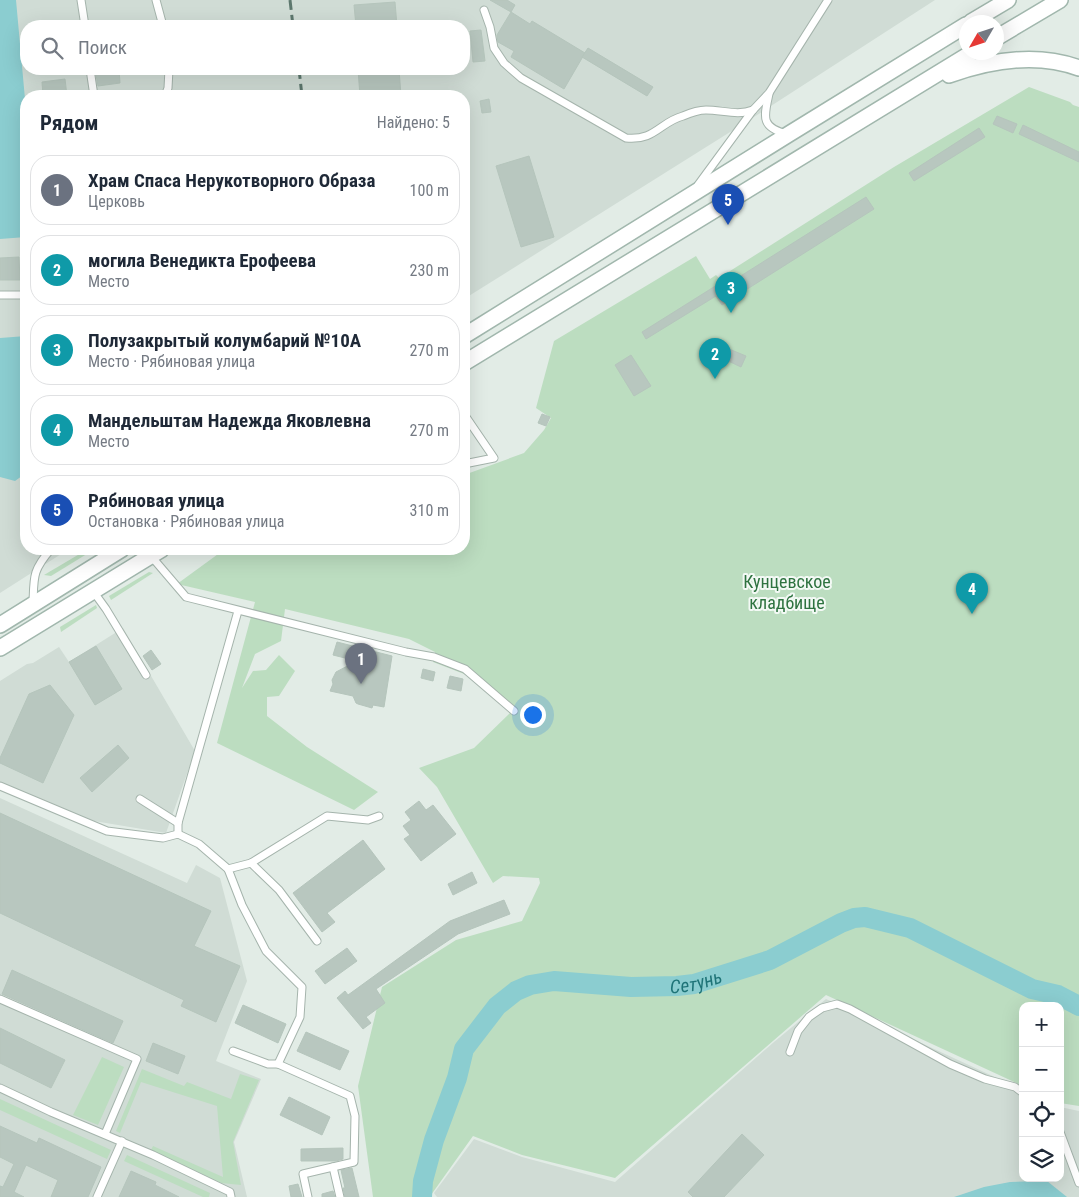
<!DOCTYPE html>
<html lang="ru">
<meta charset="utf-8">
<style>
:root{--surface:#fff;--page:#f2f2f3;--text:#1f2937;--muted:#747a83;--line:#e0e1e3;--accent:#7c3aed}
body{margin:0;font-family:"Roboto Condensed",sans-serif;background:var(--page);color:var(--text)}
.controls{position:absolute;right:15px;bottom:15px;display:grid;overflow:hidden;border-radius:10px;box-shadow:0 5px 20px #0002}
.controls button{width:45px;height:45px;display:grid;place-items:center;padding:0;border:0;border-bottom:1px solid var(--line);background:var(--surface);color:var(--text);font:25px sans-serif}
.compass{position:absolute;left:959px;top:15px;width:45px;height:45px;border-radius:50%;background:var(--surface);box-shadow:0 5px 20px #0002;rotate:231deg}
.you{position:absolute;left:532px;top:714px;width:18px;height:18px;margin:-12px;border:4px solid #fff;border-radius:50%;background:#1a73e8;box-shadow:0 0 0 8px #1a73e833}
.badge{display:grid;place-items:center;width:32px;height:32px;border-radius:50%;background:var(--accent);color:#fff;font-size:16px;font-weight:700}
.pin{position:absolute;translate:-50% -41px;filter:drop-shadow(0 1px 2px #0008)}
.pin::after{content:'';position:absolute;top:26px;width:18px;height:15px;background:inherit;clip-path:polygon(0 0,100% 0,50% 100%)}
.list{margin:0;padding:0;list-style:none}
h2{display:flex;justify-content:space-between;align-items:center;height:65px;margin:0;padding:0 20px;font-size:21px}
h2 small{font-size:16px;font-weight:400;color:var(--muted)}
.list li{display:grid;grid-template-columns:32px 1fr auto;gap:15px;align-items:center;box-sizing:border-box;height:70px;margin:0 10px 10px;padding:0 10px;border:1px solid var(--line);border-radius:20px}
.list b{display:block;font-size:19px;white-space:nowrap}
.list p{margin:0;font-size:16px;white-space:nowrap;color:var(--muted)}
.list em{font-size:16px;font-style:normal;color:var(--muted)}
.icon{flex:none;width:28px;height:28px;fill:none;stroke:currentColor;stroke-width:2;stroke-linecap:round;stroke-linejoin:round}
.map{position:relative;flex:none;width:1079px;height:1197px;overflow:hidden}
.search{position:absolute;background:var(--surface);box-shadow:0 5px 20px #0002;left:20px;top:20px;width:450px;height:55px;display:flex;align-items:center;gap:12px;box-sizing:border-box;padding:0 18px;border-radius:20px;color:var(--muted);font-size:19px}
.panel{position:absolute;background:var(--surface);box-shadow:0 5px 20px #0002;left:20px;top:90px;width:450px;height:465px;border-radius:20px}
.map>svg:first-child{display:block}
.built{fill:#d0dcd5;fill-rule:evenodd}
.green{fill:#bcddc0}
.water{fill:#8bcdd0}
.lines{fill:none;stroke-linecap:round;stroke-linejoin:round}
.river{stroke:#8bcdd0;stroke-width:20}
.building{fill:#b8c7bf;stroke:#b5c5bc}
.service-casing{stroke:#a5b4ac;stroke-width:9}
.secondary-casing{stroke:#a1b7ad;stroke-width:18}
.service{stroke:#fff;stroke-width:7}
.secondary{stroke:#fff;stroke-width:15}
.rail{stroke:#5d786e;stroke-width:3;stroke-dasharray:10 5;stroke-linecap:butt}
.labels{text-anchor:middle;stroke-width:4;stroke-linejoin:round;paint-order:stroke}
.park-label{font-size:18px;fill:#2e7340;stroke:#f3f9f5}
.water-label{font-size:19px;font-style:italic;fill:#1e7377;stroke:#f3f9f5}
</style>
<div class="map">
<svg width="1079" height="1197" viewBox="0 0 1079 1197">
<rect width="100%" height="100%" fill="#e2ece6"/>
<!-- built -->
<g class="built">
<path d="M0 0H935L754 117 464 299V96H26V549H69L0 593ZM26 26H464V69H26Z"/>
<polygon points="123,628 195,751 166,833 94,821 0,783 0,681 27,664 33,663 59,647 69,662"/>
<polygon points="0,798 187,883 196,865 220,878 247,981 216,1061 261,1079 234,1142 247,1197 0,1197"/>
<polygon points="826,999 1023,1090 1023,1178 1060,1178 1060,1107 1079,1111 1079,1197 437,1197 434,1193 474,1139 522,1157 615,1182 774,1042"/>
</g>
<!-- green -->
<g class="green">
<polygon points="1029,87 1070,102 1073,105 1079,107 1079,1106 1060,1103 1060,1006 1023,1006 1023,1086 826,995 615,1178 522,1155 473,1136 431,1195 432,1197 373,1197 358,1086 382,987 456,940 522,921 540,883 539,878 503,876 493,883 437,787 419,768 474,748 510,713 472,677 433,662 435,652 409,639 285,609 281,641 255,654 242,688 253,671 266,670 279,655 295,671 279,696 267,697 267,716 307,747 378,792 354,810 217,743 255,602 177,584 225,549 464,549 464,475 524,453 544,430 551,418 536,408 554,341 696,256 710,279 716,275 719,278 894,167"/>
<polygon points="88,549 95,549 51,576 44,575"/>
<polygon points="149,572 153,573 111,600 109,596"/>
<polygon points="96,605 97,608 61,632 60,627"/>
<polygon points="102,1057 124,1067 98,1125 73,1115"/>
<polygon points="142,1069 184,1086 187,1082 231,1099 240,1074 259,1080 233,1142 241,1185 221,1183 151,1150 153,1146 223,1177 217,1106 141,1082 120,1133 116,1131"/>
<polygon points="0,1099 111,1150 107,1159 0,1110"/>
<polygon points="127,1155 210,1193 209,1197 203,1197 124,1161"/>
</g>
<!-- water -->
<g class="water">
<polygon points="0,0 16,0 26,110 26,237 0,239"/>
<polygon points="26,336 26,473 15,481 0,477 0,338"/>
<polygon points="1047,1181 1067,1197 954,1197 984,1187 1010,1182"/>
</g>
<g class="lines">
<!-- river -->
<path class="river" id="s1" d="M422 1197 423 1181 434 1140 457 1078 464 1049 497 1006 516 991 530 985 554 981 631 987 677 986 694 984 770 960 841 923 854 918 865 917 910 928 1032 989 1058 995 1079 1006"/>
</g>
<!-- building -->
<g class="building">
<polygon points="490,0 507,0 515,5 511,12"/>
<polygon points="395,2 397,26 356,26 354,5"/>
<polygon points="511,12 530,24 532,21 585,53 564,89 511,57 514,51 498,42 497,35"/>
<polygon points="481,30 485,61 473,62 470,31"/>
<polygon points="588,48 653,87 647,96 582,57"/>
<polygon points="95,69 119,69 120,83 98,86"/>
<polygon points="358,69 399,69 401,96 360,96"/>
<polygon points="65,79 67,96 43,96 42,82"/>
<polygon points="489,99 491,112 482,113 480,101"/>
<polygon points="997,116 1017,124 1013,133 993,124"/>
<polygon points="1023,125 1079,152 1079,162 1019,134"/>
<polygon points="979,128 985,137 914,181 909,173"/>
<polygon points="529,156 554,237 521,247 496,166"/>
<polygon points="866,197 874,209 722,305 716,296 646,339 642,332 717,285 720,289"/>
<polygon points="19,257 20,280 0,280 0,258"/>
<polygon points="729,349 746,356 741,367 724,359"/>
<polygon points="631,355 651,386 634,396 615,365"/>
<polygon points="542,414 550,417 546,426 538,423"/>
<polygon points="337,642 392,656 384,707 373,705 372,708 358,704 356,703 353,696 330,691 333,684 332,680 336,672 357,661 333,655"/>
<polygon points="96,646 122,689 95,705 69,662"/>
<polygon points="151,650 161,664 152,670 143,656"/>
<polygon points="423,669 435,672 433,681 421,678"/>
<polygon points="450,676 463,679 461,691 447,688"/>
<polygon points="50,685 74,715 43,783 0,763 0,758 29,694"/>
<polygon points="118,745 129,758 92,792 80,778"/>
<polygon points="419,801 426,810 433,805 456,834 421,861 404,839 410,835 403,826 411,820 405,812"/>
<polygon points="0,813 211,911 194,946 240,966 216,1022 181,1006 184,1000 0,913"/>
<polygon points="363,840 385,869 327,913 335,922 322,932 293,893"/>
<polygon points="472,872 477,883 453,895 448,884"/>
<polygon points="504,900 510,914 458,934 376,989 385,1003 366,1017 371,1023 363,1029 337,998 345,991 348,995 450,921"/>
<polygon points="347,948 357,961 325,984 315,971"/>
<polygon points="12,970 123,1021 113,1043 2,994"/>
<polygon points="243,1005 286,1024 278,1043 235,1023"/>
<polygon points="0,1028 65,1060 51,1088 0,1063"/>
<polygon points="306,1032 349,1051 340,1070 297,1051"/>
<polygon points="153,1043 185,1056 178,1074 146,1061"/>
<polygon points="289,1097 330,1117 322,1135 280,1115"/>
<polygon points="0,1126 37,1143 39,1138 101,1167 88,1197 51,1197 58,1180 26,1165 14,1192 24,1197 0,1197 0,1186 3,1187 14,1164 0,1157"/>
<polygon points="742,1134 764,1155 724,1197 693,1197 688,1192"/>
<polygon points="343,1148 343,1159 336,1161 301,1161 301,1149"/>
<polygon points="352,1168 359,1197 345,1197 343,1188 345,1188 341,1170"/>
<polygon points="131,1171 156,1182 155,1185 179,1197 119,1197"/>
<polygon points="298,1184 302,1197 291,1197 289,1186"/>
<polygon points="333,1191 335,1197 322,1197 322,1194"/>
</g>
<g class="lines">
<!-- service casing -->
<g class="service-casing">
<g id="service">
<polyline points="81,0 85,26"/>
<polyline points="156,0 163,26"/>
<path d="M484 10 490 27 494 48 504 63 521 78 626 138C655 141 660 122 683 116 690 113 699 110 706 110 722 110 738 116 753 110"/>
<polyline points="90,69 94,96"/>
<path d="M769 94C764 116 760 128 788 134"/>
<polyline points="165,96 168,88 169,69"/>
<polyline points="698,185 753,110 769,93 828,0"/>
<polyline points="0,295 26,295"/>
<polyline points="464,414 494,458 464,464"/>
<polyline points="151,556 186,597 406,652 434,657 465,669 514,711"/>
<polyline points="93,591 106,609 146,675"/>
<path d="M33 604C34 577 32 571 51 549"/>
<polyline points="0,786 107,831 163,838 178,834 199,844 228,869 242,905 266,951 302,987 300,1017 278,1064 350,1096 355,1116 354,1162 303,1174 308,1197"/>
<polyline points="140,799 178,823"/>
<polyline points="178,834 178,823 238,611"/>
<polyline points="251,863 279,890 317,941"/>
<polyline points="228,869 251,863 327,816 368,820 379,816"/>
<polyline points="0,999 137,1059 105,1134"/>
<polyline points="233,1051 268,1064 278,1064"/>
<polyline points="790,1052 798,1031 809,1017 822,1008 837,1004 850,1009 950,1064 985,1079 1015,1087 1023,1093"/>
<polyline points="0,1088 51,1112 153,1155 230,1192 231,1197"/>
<polyline points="1060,1132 1079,1183"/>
<polyline points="333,1167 340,1197"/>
<polyline points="97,1197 122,1141"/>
</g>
</g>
<!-- secondary casing -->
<g class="secondary-casing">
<g id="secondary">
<polyline points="971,22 1008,0"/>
<polyline points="996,38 1060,0"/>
<path d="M949 75C991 60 1036 52 1079 68"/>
<polyline points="464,336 789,134 966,25"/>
<polyline points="464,363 973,52"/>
<polyline points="0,625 122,549"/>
<polyline points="0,648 162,549"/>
</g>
</g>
<!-- service -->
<use href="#service" class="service"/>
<!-- secondary -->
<use href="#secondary" class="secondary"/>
<!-- rail -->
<g class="rail">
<polyline points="290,0 293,26"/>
<polyline points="299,69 302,96"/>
</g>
</g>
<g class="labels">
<!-- park labels -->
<g class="park-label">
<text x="787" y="588">Кунцевское<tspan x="787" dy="21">кладбище</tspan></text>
</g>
<!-- water labels -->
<g class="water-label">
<text dy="7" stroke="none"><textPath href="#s1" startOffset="415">Сетунь</textPath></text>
</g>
</g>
</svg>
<div class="controls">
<button>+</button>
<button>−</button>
<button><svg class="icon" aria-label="locate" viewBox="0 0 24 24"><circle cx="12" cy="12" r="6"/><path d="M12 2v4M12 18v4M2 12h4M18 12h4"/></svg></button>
<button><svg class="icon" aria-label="layers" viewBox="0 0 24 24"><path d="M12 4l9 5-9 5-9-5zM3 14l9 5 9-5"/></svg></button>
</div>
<svg class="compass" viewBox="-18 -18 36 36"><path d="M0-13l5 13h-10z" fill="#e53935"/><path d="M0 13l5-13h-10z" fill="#747a83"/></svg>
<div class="you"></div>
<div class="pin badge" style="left:361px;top:684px;background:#6b7280">1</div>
<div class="pin badge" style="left:715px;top:379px;background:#0f9aa8">2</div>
<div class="pin badge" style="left:731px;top:313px;background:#0f9aa8">3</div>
<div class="pin badge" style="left:972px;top:614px;background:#0f9aa8">4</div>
<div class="pin badge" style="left:728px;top:225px;background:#1a4fb4">5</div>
<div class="search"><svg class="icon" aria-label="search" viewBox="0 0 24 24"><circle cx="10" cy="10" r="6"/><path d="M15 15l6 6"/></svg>Поиск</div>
<section class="panel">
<h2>Рядом<small>Найдено: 5</small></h2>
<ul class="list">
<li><span class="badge" style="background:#6b7280">1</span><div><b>Храм Спаса Нерукотворного Образа</b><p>Церковь</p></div><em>100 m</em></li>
<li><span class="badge" style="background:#0f9aa8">2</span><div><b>могила Венедикта Ерофеева</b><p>Место</p></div><em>230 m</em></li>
<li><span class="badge" style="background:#0f9aa8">3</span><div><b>Полузакрытый колумбарий №10А</b><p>Место · Рябиновая улица</p></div><em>270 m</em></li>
<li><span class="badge" style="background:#0f9aa8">4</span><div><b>Мандельштам Надежда Яковлевна</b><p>Место</p></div><em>270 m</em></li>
<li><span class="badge" style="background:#1a4fb4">5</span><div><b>Рябиновая улица</b><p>Остановка · Рябиновая улица</p></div><em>310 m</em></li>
</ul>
</section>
</div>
